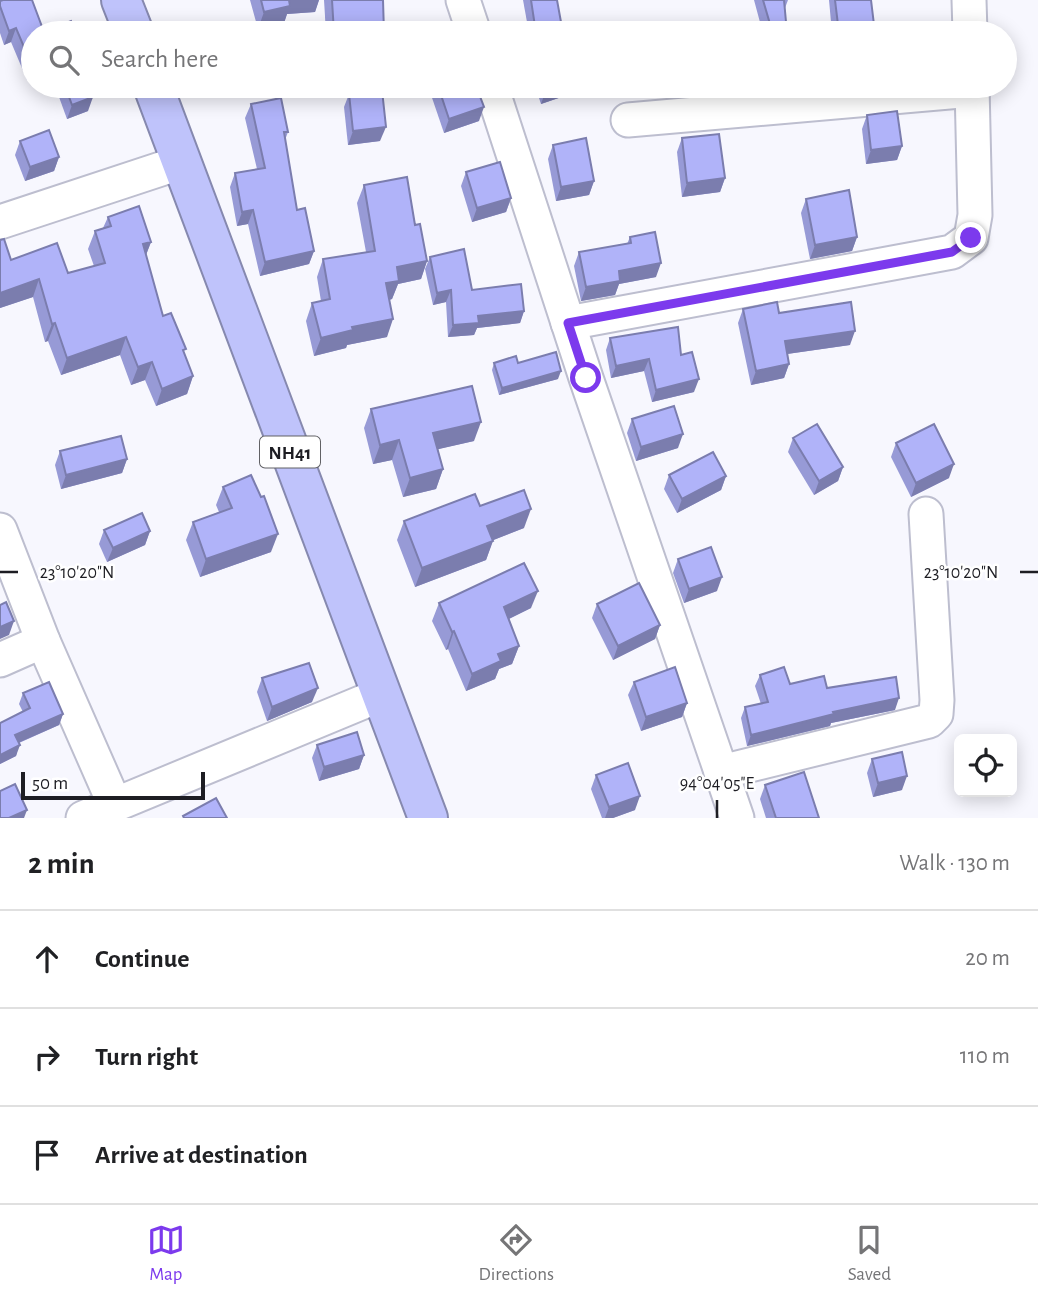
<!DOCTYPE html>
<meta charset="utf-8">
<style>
:root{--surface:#fff;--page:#f2f2f2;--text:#202124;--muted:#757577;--line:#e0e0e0;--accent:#7c3aed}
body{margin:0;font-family:"Alegreya Sans",sans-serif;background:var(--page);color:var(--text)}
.controls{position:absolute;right:21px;bottom:21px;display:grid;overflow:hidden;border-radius:10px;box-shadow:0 4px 18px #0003}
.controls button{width:63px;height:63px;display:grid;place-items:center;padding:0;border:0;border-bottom:2px solid var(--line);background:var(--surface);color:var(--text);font:35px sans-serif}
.scale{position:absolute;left:21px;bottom:18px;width:184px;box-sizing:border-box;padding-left:7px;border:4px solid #1d1d23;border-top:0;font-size:19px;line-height:24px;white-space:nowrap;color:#1d1d23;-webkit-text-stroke:5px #fff;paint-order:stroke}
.stop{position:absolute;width:21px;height:21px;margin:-16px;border:5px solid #7c3aed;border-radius:50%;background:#fff}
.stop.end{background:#7c3aed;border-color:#fff;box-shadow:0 2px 7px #0008}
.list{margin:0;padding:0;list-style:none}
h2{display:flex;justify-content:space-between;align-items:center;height:91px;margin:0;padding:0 28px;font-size:30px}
h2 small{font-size:23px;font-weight:400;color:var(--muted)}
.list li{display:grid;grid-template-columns:46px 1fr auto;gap:21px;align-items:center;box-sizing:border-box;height:98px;padding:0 28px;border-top:2px solid var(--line)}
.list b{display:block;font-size:26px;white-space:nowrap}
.list em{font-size:23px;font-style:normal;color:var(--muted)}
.icon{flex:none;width:38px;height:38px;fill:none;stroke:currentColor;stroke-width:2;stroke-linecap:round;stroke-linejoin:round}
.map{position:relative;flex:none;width:1038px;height:818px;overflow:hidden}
.search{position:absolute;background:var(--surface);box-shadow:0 4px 18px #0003;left:21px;right:21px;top:21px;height:77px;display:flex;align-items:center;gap:18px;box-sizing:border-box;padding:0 24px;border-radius:38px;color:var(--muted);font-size:26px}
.sheet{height:385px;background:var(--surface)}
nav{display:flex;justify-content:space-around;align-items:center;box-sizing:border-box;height:98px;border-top:2px solid var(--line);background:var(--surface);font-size:19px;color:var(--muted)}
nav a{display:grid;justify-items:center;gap:4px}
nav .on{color:var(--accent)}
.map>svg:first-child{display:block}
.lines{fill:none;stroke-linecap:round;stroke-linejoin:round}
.minor-casing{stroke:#bdbecf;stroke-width:37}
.highway-casing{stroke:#8689af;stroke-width:42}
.minor{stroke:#fff;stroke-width:33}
.highway{stroke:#bfc3fb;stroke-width:38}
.wall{fill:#979ad6}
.shaded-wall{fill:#7b7dae}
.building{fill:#b0b3f9;stroke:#7b7dae;stroke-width:2}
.route{stroke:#7c3aed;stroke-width:9}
.ticks{fill:none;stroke:#1d1d23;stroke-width:2.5}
.labels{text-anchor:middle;stroke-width:5;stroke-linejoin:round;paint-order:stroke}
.shield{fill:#fff;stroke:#616165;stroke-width:2}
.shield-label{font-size:19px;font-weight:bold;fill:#1d1d23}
.ticks-label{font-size:18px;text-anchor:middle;fill:#1d1d23;stroke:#fff;stroke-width:5;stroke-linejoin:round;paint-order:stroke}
</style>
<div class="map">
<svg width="1038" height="818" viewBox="0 0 1038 818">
<rect width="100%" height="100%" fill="#f7f7fe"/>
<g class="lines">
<!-- minor casing -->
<g class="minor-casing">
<g id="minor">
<polyline points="463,0 474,33"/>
<polyline points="969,0 970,33"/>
<polyline points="491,86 586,378 737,818"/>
<polyline points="628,120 972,90"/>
<polyline points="0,222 182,162"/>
<polyline points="568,323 952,252 971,238 975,215 972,86"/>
<polyline points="0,530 43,641 115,805"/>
<polyline points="0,660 43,641"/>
<polyline points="721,772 929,721 936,714 937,700 926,514"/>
<polyline points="83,818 380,695"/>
</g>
</g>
<!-- highway casing -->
<g class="highway-casing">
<g id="highway">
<polyline points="121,0 134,33"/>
<polyline points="153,86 428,818"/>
</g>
</g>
<!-- minor -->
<use href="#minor" class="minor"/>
<!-- highway -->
<use href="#highway" class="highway"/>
</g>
<!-- wall -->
<g class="wall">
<polygon points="250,0 319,0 315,12 287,14 284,23 258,29"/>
<polygon points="324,0 383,0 384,33 326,33"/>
<polygon points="523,0 557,0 563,33 529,33"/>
<polygon points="754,0 788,0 785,8 787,33 728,33 728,31 761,26"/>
<polygon points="829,0 871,0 875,33 832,33"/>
<polygon points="0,1 44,32 33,33 33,77 27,80 11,42 4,45 0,33"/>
<polygon points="55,86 89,86 88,111 67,119"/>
<polygon points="218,86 259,86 256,94 219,98"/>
<polygon points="428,86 476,86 479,121 444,133"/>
<polygon points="535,86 581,86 579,91 541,104"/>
<polygon points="686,86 741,86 721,89 720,92 687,95"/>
<polygon points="349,94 380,141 348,145 344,107"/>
<polygon points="251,104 288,132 285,140 297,210 314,251 309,264 260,276 248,224 237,226 230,187 235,173 257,169 245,118"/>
<polygon points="867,115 902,146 897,160 866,164 862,129"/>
<polygon points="682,138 725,178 720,192 682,197 677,152"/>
<polygon points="20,141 59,157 54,171 25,181 15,155"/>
<polygon points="553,145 594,181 589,195 556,201 548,159"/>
<polygon points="466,172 511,198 506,212 472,222 461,186"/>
<polygon points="364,185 415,225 427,261 421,279 398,284 392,299 390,300 387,337 347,345 346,348 314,356 306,321 312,303 321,301 317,277 323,259 366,252 357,203"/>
<polygon points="806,199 857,237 852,251 810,259 801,213"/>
<polygon points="108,217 151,242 146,255 163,316 184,353 193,376 187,394 156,406 145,380 131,385 120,355 61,375 48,341 45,342 33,297 0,308 0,240 11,260 68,273 94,266 88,249 95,231 103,228"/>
<polygon points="630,237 656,277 619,284 615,295 581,301 574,266 579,252 627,244"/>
<polygon points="430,257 472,290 524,311 520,323 477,328 474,335 448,337 446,302 433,305 425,269"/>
<polygon points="743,309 779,313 850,345 787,354 789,364 784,378 751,385 738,323"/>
<polygon points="610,338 681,355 694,392 652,402 644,371 611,378 606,350"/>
<polygon points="494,363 518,363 558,379 499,395 492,370"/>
<polygon points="371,409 474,441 438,449 443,469 436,489 403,497 392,460 373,464 364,428"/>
<polygon points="632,419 678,448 636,461 627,433"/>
<polygon points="793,438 843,467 838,481 814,495 788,452"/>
<polygon points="896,443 949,478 911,497 891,457"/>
<polygon points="60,451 127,459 122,473 61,489 55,465"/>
<polygon points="669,475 726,476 721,490 677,513 664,489"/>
<polygon points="223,487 271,552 200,577 186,540 193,522 219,512 216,505"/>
<polygon points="480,506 524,528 493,540 486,560 415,587 397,540 404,521"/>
<polygon points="104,530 150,531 145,545 107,562 99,544"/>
<polygon points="678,559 717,591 684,603 673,573"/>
<polygon points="439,603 531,608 509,619 519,646 512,664 499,669 495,679 466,691 448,649 446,650 432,621"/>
<polygon points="597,604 660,625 655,639 613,660 592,618"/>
<polygon points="760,675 790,684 827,688 895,710 831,723 830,726 747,746 741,718 745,707 761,704 755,686"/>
<polygon points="262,678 312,702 267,721 257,692"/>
<polygon points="634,682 687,703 682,717 641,731 628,695"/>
<polygon points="23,693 63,714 59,725 19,743 16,756 0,764 0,723 23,712 19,704"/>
<polygon points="317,745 364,755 359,769 319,781 312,758"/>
<polygon points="872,759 902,790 873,797 867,773"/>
<polygon points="596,775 635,810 613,818 602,818 591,789"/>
<polygon points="765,785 819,818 766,818 760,799"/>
</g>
<!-- shaded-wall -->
<g class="shaded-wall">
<polygon points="287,0 319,0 315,12 287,14 284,23 258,29 264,12"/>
<polygon points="16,28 11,42 4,45 9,31"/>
<polygon points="33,65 33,77 27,80 32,66"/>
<polygon points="224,86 259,86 256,94 219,98"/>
<polygon points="558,86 581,86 579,91 541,104 546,90"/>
<polygon points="691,86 741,86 721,89 720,92 687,95"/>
<polygon points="93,97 88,111 67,119 72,105"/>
<polygon points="484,107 479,121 444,133 449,119"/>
<polygon points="386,127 380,141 348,145 353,131"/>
<polygon points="902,146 897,160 866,164 871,150"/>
<polygon points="59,157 54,171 25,181 30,167"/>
<polygon points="725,178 720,192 682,197 687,183"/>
<polygon points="594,181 589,195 556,201 561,187"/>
<polygon points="511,198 506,212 472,222 477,208"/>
<polygon points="253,210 248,224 237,226 242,212"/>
<polygon points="857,237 852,251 810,259 815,245"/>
<polygon points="151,242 144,260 143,244"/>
<polygon points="314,251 309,264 260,276 265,262"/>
<polygon points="427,261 421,279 398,284 392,299 380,301 386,283 397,267"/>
<polygon points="661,263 656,277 619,284 615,295 581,301 586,287 619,271"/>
<polygon points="39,279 33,297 0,308 0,293"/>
<polygon points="451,290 446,302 433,305 437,293"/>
<polygon points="524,311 520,323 477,328 474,335 448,337 453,325 478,316"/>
<polygon points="393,319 387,337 347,345 346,348 314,356 321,338 352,327"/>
<polygon points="55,323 48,341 45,342 52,324"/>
<polygon points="855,331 850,345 780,355 785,341"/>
<polygon points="126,337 120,355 61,375 67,358"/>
<polygon points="649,359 644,371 611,378 616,366"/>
<polygon points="152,362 145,380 131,385 138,367"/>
<polygon points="789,364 784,378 751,385 756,371"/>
<polygon points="561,371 558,379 499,395 502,388"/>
<polygon points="193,376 187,394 156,406 162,389"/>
<polygon points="699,379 694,392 652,402 656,390"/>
<polygon points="481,422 474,441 426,452 433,433"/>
<polygon points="683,434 678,448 636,461 641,447"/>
<polygon points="399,440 392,460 373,464 380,445"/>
<polygon points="127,459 122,473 61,489 66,475"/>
<polygon points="954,464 949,478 911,497 916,483"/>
<polygon points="843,467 838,481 814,495 819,481"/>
<polygon points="443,469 436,489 403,497 410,478"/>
<polygon points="726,476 721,490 677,513 682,499"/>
<polygon points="531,509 524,528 481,545 487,526"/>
<polygon points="150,531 145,545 107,562 113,548"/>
<polygon points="278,534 271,552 200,577 206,559"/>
<polygon points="493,541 486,560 415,587 422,568"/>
<polygon points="722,577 717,591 684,603 689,589"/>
<polygon points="538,591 531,608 498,624 504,607"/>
<polygon points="14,621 9,635 0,639 0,627"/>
<polygon points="660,625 655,639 613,660 618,646"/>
<polygon points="454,631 448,649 446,650 452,632"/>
<polygon points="519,646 512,664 499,669 495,679 466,691 472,674 498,654"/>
<polygon points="318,688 312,702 267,721 272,707"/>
<polygon points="899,698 895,710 831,723 830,726 747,746 751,735 833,712"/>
<polygon points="687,703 682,717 641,731 646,717"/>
<polygon points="63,714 59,725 11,746 15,735"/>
<polygon points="20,745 16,756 0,764 0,755"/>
<polygon points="364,755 359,769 319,781 324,767"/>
<polygon points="907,776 902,790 873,797 878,783"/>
<polygon points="640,796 635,810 613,818 605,818 609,807"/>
<polygon points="27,810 24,818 9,818"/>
</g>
<!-- building -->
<g class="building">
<polygon points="3,0 32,0 44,32 71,21 76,33 33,33 32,66 16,28 9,31 0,6 0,1"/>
<polygon points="261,0 289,0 290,6 264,12"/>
<polygon points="332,0 383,0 384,33 334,33"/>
<polygon points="531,0 557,0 563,33 536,33"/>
<polygon points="763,0 784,0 787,33 729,33 728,31 770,24"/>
<polygon points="835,0 871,0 875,33 839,33"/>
<polygon points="236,23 237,33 199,33 199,26"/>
<polygon points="65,86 89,86 93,97 72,105"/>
<polygon points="438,86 476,86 484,107 449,119"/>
<polygon points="545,86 558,86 546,90"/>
<polygon points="382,90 386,127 353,131 349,94"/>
<polygon points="281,98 288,132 284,132 297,210 305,208 314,251 265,262 253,210 242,212 235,173 265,168 251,104"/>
<polygon points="897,111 902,146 871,150 867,115"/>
<polygon points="49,130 59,157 30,167 20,141"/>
<polygon points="719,134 725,178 687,183 682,138"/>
<polygon points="586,138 594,181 561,187 553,145"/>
<polygon points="500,162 511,198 477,208 466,172"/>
<polygon points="407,177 415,225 420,224 427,261 397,267 399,281 386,283 393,319 352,327 353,330 321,338 312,303 330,299 323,259 375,251 364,185"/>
<polygon points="849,190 857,237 815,245 806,199"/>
<polygon points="139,206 151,242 143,244 163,316 171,313 186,349 183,350 193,376 162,389 152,362 138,367 126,337 67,358 55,323 52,324 39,279 0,293 0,240 4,239 11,260 57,243 68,273 105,263 95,231 111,226 108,217"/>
<polygon points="655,232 661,263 619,271 620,281 586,287 579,252 631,243 630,237"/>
<polygon points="464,249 472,290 521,284 524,311 478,316 479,323 453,325 451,290 437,293 430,257"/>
<polygon points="777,302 779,313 851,302 855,331 785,341 789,364 756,371 743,309"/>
<polygon points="678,327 681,355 692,352 699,379 656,390 649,359 616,366 610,338"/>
<polygon points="556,352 561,371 502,388 494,363 516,356 518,363"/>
<polygon points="472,386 481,422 433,433 443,469 410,478 399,440 380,445 371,409"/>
<polygon points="674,406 683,434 641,447 632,419"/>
<polygon points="817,424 843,467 819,481 793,438"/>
<polygon points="934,424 954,464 916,483 896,443"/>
<polygon points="121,436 127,459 66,475 60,451"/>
<polygon points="713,452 726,476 682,499 669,475"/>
<polygon points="251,475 261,497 264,496 278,534 206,559 193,522 232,508 223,487"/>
<polygon points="524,490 531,509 487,526 493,541 422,568 404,521 475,494 480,506"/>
<polygon points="142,513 150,531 113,548 104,530"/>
<polygon points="711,547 722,577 689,589 678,559"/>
<polygon points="524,563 538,591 504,607 519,646 498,654 501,661 472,674 454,631 452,632 439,603"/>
<polygon points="639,583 660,625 618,646 597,604"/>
<polygon points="6,602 14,621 0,627 0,605"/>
<polygon points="309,663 318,688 272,707 262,678"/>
<polygon points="675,667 687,703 646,717 634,682"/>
<polygon points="784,667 790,684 824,676 827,688 896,677 899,698 833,712 834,714 751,735 745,707 768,702 760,675"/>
<polygon points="49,682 63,714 15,735 20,745 0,755 0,723 30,708 23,693"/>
<polygon points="357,732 364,755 324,767 317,745"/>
<polygon points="902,752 907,776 878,783 872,759"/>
<polygon points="628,763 640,796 609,807 596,775"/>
<polygon points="804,772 819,818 776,818 765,785"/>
<polygon points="15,784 27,810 9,818 0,818 0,791"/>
<polygon points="216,798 227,818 184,818 183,816"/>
</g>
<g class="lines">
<!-- route -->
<polyline class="route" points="586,378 568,323 952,252 971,238"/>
</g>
<!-- ticks -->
<path class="ticks" d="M0 572H18M1020 572H1038M717 800V818"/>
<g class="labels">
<!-- shield labels -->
<rect class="shield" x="260" y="436.5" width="60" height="31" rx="5"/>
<g class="shield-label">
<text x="290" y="459">NH41</text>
</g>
</g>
<g class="ticks-label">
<text x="77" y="578">23°10'20"N</text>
<text x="961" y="578">23°10'20"N</text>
<text x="717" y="789">94°04'05"E</text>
</g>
</svg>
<div class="controls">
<button><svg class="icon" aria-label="locate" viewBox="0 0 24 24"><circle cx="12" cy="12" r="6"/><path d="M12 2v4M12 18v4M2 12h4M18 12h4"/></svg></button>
</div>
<div class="scale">50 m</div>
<div class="stop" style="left:586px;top:378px"></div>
<div class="stop end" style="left:971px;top:238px"></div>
<div class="search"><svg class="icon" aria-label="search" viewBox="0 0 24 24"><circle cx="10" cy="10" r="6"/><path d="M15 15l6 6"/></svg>Search here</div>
</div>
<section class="sheet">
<h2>2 min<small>Walk · 130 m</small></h2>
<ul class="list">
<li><svg class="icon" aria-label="ahead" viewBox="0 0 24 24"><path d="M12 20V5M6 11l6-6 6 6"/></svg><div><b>Continue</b></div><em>20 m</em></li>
<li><svg class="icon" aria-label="right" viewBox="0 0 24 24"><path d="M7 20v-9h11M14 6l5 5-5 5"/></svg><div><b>Turn right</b></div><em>110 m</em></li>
<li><svg class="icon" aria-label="arrive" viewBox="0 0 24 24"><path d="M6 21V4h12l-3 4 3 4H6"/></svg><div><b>Arrive at destination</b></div></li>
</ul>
</section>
<nav>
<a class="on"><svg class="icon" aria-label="map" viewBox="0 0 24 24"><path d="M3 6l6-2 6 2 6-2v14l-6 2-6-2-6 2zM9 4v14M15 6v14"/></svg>Map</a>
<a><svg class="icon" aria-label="directions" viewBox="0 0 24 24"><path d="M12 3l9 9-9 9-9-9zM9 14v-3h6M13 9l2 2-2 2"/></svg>Directions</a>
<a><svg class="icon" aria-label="saved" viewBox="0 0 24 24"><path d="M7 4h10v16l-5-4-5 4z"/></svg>Saved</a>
</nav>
